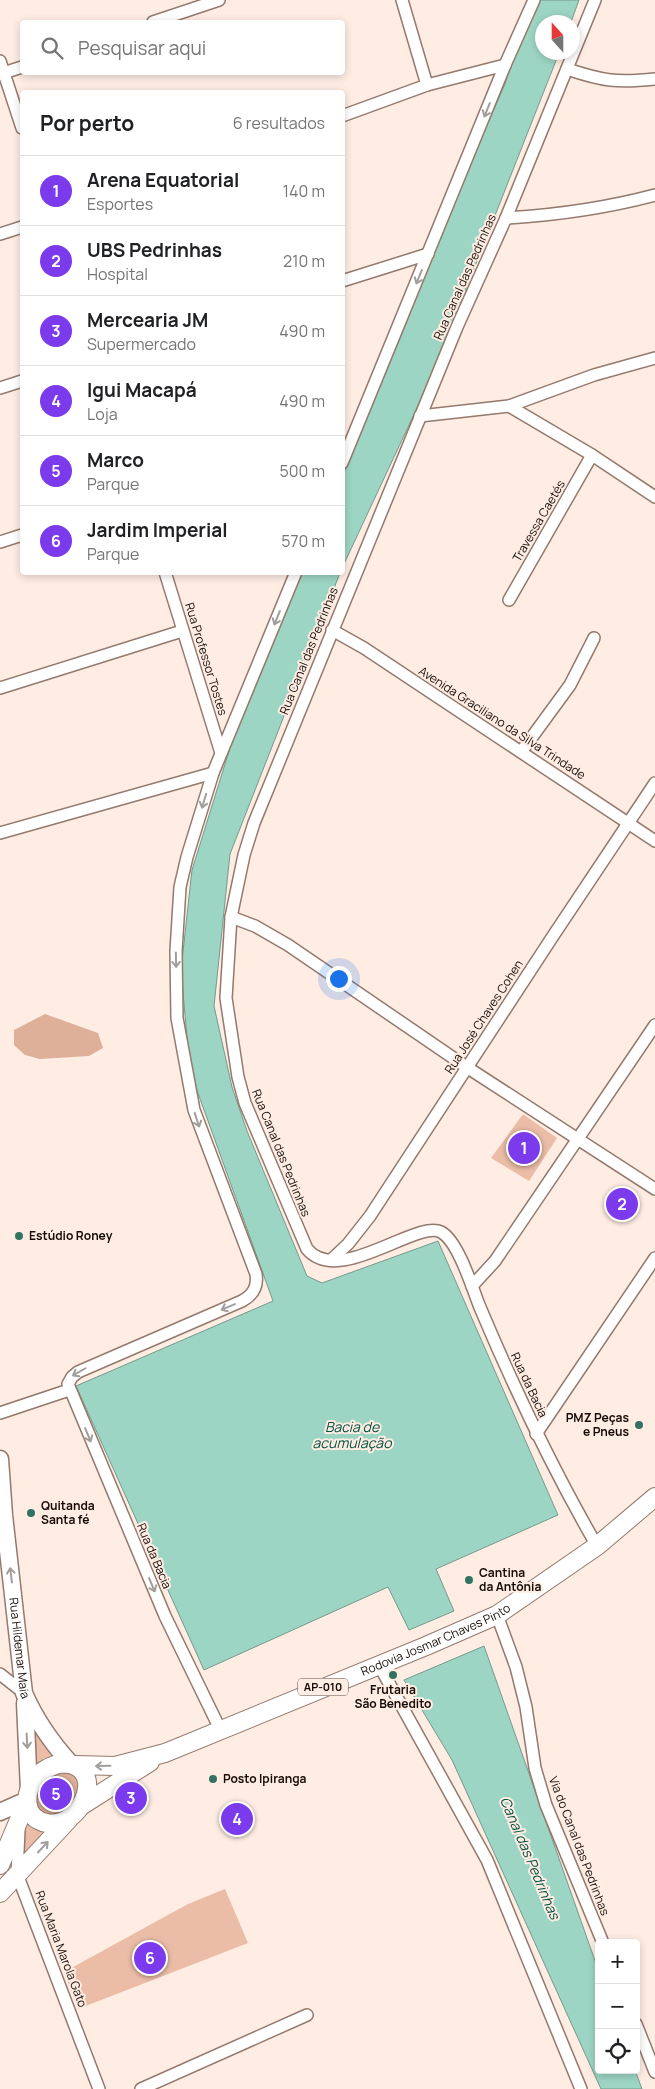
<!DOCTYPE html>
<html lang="pt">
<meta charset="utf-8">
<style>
:root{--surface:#fff;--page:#f2f2f2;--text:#202124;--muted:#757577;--line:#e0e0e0;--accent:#7c3aed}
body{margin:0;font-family:Manrope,sans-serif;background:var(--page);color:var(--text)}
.controls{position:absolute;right:15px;bottom:15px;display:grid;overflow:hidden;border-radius:5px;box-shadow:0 2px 8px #0003}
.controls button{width:45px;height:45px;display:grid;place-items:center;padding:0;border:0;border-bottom:1px solid var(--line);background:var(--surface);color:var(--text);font:25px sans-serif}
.compass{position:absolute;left:535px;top:15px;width:45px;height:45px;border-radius:50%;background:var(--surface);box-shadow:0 2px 8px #0003;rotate:339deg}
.you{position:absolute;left:338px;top:978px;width:18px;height:18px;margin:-12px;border:4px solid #fff;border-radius:50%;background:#1a73e8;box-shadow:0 0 0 8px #1a73e833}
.badge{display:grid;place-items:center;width:32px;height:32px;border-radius:50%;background:var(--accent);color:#fff;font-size:16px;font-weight:700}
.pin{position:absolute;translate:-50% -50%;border:2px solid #fff;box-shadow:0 1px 5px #0006}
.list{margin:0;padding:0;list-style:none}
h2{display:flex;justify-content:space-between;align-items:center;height:65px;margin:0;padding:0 20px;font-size:21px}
h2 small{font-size:16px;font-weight:400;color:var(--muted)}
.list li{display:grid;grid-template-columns:32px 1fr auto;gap:15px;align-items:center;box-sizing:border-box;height:70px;padding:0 20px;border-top:1px solid var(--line)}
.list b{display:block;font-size:19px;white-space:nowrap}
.list p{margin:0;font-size:16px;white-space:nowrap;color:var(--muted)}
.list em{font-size:16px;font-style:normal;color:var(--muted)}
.icon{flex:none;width:28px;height:28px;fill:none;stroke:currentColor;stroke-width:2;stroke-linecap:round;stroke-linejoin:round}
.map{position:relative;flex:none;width:655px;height:2089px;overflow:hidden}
.search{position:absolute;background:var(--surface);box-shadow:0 2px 8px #0003;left:20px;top:20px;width:325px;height:55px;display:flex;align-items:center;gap:12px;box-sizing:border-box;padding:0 18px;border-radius:5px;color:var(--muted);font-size:19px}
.panel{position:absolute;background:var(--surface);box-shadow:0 2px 8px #0003;left:20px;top:90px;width:325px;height:485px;border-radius:5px}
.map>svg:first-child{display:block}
.green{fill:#ebbda7}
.forest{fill:#deb09a}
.water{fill:#9dd5c4;stroke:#74998b}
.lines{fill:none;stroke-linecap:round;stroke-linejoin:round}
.street-casing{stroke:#94796c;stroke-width:14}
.secondary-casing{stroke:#94796c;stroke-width:19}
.primary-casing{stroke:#94796c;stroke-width:20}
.street{stroke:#fff;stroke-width:11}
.secondary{stroke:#fff;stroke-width:16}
.primary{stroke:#fff;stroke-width:18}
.oneway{stroke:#a19e9c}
.poi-dot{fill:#317261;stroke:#ffede4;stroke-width:2}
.labels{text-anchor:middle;stroke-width:4;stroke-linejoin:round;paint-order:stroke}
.shield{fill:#ffede4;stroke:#5b5049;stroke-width:1}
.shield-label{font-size:11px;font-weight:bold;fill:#150c07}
.street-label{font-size:12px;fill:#150c07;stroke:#ffede4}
.poi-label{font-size:12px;font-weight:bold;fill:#150c07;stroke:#ffede4;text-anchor:start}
.water-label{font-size:14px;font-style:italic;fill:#005041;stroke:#ffede4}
</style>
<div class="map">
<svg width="655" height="2089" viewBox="0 0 655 2089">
<rect width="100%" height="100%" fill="#ffede4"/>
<!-- green -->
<g class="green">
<polygon points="523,1114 557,1138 529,1181 491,1158"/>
<polygon points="29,1726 58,1758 32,1773"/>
<polygon points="24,1820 46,1828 48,1836 20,1863"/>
<polygon points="225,1889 248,1943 78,2009 64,1972 188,1904"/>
</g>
<!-- forest -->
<g class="forest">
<polygon points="45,1014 98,1033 103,1048 89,1056 40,1059 25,1055 14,1045 14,1030"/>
<path d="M65 1770 77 1776 79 1788 72 1802 56 1814 43 1815C21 1796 47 1776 65 1770Z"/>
</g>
<!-- water -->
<g class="water">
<polygon points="540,0 579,0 571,22 542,22 542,52 559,53 431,378 343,566 343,475 403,331 454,200 505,84 515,53"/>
<polygon points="302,573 340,573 230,854 214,1006 232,1087 247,1131 307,1276 322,1283 438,1241 558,1515 436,1569 454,1611 409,1630 388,1587 204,1670 76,1386 273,1301 190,1071 181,970 192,870 230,748"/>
<polygon points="484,1646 599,1972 599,2070 635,2070 642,2089 601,2089 452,1760 404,1680"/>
</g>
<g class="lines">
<!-- street casing -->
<g class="street-casing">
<g id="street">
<polyline points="402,0 427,85"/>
<path d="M595 0 506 218 457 327 254 823 244 855 231 917 226 998 238 1077 245 1103 307 1249C339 1287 417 1219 441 1232 458 1241 472 1287 479 1305 514 1388 552 1468 597 1546"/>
<polyline points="153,22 219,0"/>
<polyline points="0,61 22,128"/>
<path d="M567 69C603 81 617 83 655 79"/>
<polyline points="0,74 22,67"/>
<polyline points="342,116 427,85 505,65"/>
<path d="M506 218C557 215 606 208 655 195"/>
<polyline points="0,234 22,227"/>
<polyline points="342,281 428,254"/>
<polyline points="0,388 22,381"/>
<polyline points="509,406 592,455 655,497"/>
<polyline points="420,416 509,406 594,375 655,358"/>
<polyline points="342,463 505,65 534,0"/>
<polyline points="0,542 22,535"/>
<polyline points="165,572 221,753"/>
<polyline points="509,600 592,455"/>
<polyline points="332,630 364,648 655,841"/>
<polyline points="0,688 182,631"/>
<polyline points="521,752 570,685 594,638"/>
<polyline points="0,833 213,773"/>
<polyline points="231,917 255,926 288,945 468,1068 655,1189"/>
<polyline points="331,1260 348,1244 370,1216 553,936 655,783"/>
<polyline points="472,1286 495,1261 655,1025"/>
<polyline points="0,1413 69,1390"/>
<polyline points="536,1434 655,1258"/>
<polyline points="497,1615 516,1667 526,1707 535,1768 546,1805 603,1943"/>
<polyline points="379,1665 487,1860 581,2089"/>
<polyline points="0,1674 24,1693"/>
<path d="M220 1729 165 1616 68 1384 72 1377 78 1372 242 1301C253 1295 258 1287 256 1274L194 1110 177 1018 176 951 180 887 187 857 213 773 296 572"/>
<polyline points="19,1830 17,1874 99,2089"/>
<polyline points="636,2024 655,2072"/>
<polyline points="141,2089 307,2015"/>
</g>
</g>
<!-- secondary casing -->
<g class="secondary-casing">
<g id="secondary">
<path id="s1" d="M0 1459 4 1515 24 1693C36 1721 51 1742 71 1764"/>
<polyline points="25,1703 29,1790"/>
<polyline points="0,1812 27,1800"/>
</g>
</g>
<!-- primary casing -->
<g class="primary-casing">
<g id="primary">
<path d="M58 1764C63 1764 69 1763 73 1765 104 1776 79 1829 47 1823 22 1819 23 1790 38 1775 44 1769 50 1767 58 1764Z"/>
<path id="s2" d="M75 1765 115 1766 165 1753 426 1646 497 1615 597 1546 655 1497"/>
<polyline points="81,1806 150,1762"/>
<polyline points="0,1865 21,1815 27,1805"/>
<polyline points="0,1893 69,1819"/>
</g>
</g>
<!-- street -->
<use href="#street" class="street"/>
<!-- secondary -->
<use href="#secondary" class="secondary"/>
<!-- primary -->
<use href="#primary" class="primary"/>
</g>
<!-- one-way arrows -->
<defs><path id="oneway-shaft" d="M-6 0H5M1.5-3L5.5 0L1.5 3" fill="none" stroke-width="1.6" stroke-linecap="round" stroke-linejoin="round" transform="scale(1.25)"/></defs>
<g class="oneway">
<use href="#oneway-shaft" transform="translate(487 110) rotate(112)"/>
<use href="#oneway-shaft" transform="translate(419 277) rotate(112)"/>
<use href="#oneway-shaft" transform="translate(277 618) rotate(112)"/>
<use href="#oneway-shaft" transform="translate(204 801) rotate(107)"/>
<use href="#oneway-shaft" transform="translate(176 960) rotate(89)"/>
<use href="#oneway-shaft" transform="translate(197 1120) rotate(72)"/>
<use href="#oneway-shaft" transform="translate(228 1307) rotate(157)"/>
<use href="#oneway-shaft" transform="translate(79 1372) rotate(150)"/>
<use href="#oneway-shaft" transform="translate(88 1435) rotate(67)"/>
<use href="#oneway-shaft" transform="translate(11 1575) rotate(-97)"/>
<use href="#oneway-shaft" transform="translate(152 1585) rotate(67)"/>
<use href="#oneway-shaft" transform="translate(27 1741) rotate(87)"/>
<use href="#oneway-shaft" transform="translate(103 1766) rotate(179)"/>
<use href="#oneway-shaft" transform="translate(43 1847) rotate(-47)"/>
</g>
<!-- markers -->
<g class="poi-dot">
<circle cx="19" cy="1236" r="5"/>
<circle cx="639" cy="1425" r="5"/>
<circle cx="31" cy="1513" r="5"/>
<circle cx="469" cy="1580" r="5"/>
<circle cx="393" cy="1675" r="5"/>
<circle cx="213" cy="1779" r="5"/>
</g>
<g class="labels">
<!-- shield labels -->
<rect class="shield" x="298" y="1678.5" width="50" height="17" rx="4"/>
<g class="shield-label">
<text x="323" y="1691">AP-010</text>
</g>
<!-- street labels -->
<g class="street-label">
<text transform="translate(465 277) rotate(-66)" y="4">Rua Canal das Pedrinhas</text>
<text transform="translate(539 521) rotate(-60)" y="4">Travessa Caetés</text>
<text transform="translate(309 651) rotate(-68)" y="4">Rua Canal das Pedrinhas</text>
<text transform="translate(206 659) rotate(73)" y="4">Rua Professor Tostes</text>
<text transform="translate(502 723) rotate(33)" y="4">Avenida Graciliano da Silva Trindade</text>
<text transform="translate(484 1017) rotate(-57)" y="4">Rua José Chaves Cohen</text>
<text transform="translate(281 1153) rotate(68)" y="4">Rua Canal das Pedrinhas</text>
<text transform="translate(529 1385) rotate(65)" y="4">Rua da Bacia</text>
<text transform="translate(154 1556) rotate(67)" y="4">Rua da Bacia</text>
<text dy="4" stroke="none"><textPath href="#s2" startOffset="385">Rodovia Josmar Chaves Pinto</textPath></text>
<text dy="4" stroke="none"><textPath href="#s1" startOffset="190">Rua Hildemar Maia</textPath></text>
<text transform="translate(579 1846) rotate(69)" y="4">Via do Canal das Pedrinhas</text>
<text transform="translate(61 1949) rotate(69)" y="4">Rua Maria Marola Gato</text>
</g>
<!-- poi labels -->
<g class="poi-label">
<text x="29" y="1240">Estúdio Roney</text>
<text x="629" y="1422" text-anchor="end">PMZ Peças<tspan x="629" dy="14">e Pneus</tspan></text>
<text x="41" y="1510">Quitanda<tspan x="41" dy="14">Santa fé</tspan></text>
<text x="479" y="1577">Cantina<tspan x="479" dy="14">da Antônia</tspan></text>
<text x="393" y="1694" text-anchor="middle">Frutaria<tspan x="393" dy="14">São Benedito</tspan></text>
<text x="223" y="1783">Posto Ipiranga</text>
</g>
<!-- water labels -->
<g class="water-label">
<text x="352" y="1432">Bacia de<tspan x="352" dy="16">acumulação</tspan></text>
<text transform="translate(530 1858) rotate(67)" y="5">Canal das Pedrinhas</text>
</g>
</g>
</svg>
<div class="controls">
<button>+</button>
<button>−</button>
<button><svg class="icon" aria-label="locate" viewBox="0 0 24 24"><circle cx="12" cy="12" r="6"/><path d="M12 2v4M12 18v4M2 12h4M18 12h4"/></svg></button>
</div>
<svg class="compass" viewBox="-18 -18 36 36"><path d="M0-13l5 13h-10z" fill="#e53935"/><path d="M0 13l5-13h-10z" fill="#757577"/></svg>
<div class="you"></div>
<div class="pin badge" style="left:524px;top:1148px">1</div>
<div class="pin badge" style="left:622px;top:1204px">2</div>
<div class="pin badge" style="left:131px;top:1798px">3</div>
<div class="pin badge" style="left:237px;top:1819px">4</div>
<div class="pin badge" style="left:56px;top:1794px">5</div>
<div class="pin badge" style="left:150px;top:1958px">6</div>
<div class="search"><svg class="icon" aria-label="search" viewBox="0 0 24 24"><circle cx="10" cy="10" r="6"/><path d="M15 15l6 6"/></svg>Pesquisar aqui</div>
<section class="panel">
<h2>Por perto<small>6 resultados</small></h2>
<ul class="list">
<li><span class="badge">1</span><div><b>Arena Equatorial</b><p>Esportes</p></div><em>140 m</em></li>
<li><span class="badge">2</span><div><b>UBS Pedrinhas</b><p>Hospital</p></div><em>210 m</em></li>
<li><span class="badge">3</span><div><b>Mercearia JM</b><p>Supermercado</p></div><em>490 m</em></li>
<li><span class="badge">4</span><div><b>Igui Macapá</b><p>Loja</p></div><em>490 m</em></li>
<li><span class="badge">5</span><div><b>Marco</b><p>Parque</p></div><em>500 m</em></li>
<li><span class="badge">6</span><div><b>Jardim Imperial</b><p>Parque</p></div><em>570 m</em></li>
</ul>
</section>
</div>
